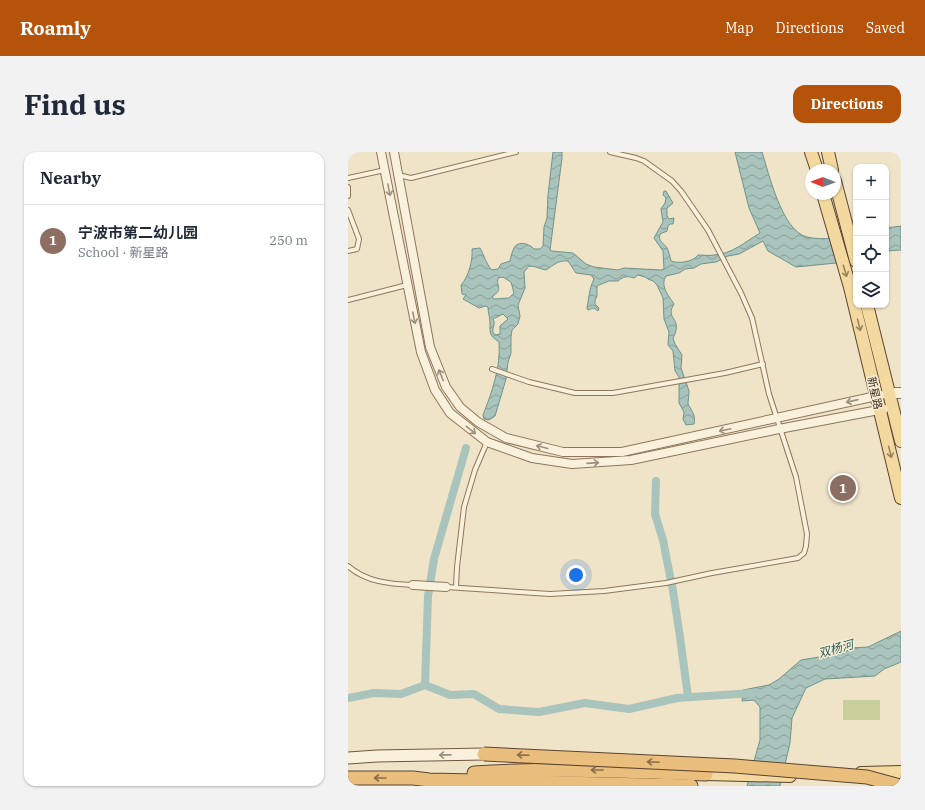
<!DOCTYPE html>
<meta charset="utf-8">
<style>
:root{--surface:#fff;--page:#f2f2f3;--text:#1f2937;--muted:#747a83;--line:#e0e1e3;--accent:#b45309}
body{margin:0;font-family:"IBM Plex Serif","Noto Sans SC",serif;background:var(--page);color:var(--text)}
.controls{position:absolute;right:12px;top:12px;display:grid;overflow:hidden;border-radius:8px;box-shadow:0 1px 3px #0004}
.controls button{width:36px;height:36px;display:grid;place-items:center;padding:0;border:0;border-bottom:1px solid var(--line);background:var(--surface);color:var(--text);font:20px sans-serif}
.compass{position:absolute;left:457px;top:12px;width:36px;height:36px;border-radius:50%;background:var(--surface);box-shadow:0 1px 3px #0004;rotate:271deg}
.you{position:absolute;left:228px;top:423px;width:14px;height:14px;margin:-10px;border:3px solid #fff;border-radius:50%;background:#1a73e8;box-shadow:0 0 0 6px #1a73e833}
.badge{display:grid;place-items:center;width:26px;height:26px;border-radius:50%;background:var(--accent);color:#fff;font-size:13px;font-weight:700}
.pin{position:absolute;translate:-50% -50%;border:2px solid #fff;box-shadow:0 1px 4px #0006}
.list{margin:0;padding:0;list-style:none}
h2{display:flex;justify-content:space-between;align-items:center;height:52px;margin:0;padding:0 16px;font-size:17px}
h2 small{font-size:13px;font-weight:400;color:var(--muted)}
.list li{display:grid;grid-template-columns:26px 1fr auto;gap:12px;align-items:center;box-sizing:border-box;height:72px;padding:0 16px;border-top:1px solid var(--line)}
.list b{display:block;font-size:15px;white-space:nowrap}
.list p{margin:0;font-size:13px;white-space:nowrap;color:var(--muted)}
.list em{font-size:13px;font-style:normal;color:var(--muted)}
.icon{flex:none;width:22px;height:22px;fill:none;stroke:currentColor;stroke-width:2;stroke-linecap:round;stroke-linejoin:round}
.map{position:relative;flex:none;width:553px;height:634px;overflow:hidden;border-radius:12px}
header{display:flex;align-items:center;gap:24px;box-sizing:border-box;height:56px;padding:0 20px;background:var(--accent);color:#fff}
header strong{font-size:19px}
nav{display:flex;gap:22px;margin-inline-start:auto;font-size:14px}
.intro{display:flex;align-items:center;justify-content:space-between;box-sizing:border-box;height:96px;padding:0 24px}
h1{margin:0;font-size:28px}
.button{padding:10px 18px;border-radius:12px;background:var(--accent);color:#fff;font-size:14px;font-weight:700}
main{display:flex;gap:24px;padding:0 24px}
aside{flex:1;background:var(--surface);border-radius:12px;box-shadow:0 1px 3px #0004}
.map>svg:first-child{display:block}
.park{fill:#c9cf9b}
.water{fill:url(#water-waves);stroke:#6f938a;fill-rule:evenodd}
.lines{fill:none;stroke-linecap:round;stroke-linejoin:round}
.canal{stroke:#a9c4bc;stroke-width:8}
.service-casing{stroke:#8d765c;stroke-width:6}
.minor-casing{stroke:#8d765c;stroke-width:10}
.tertiary-casing{stroke:#8d765c;stroke-width:12}
.secondary-casing{stroke:#6f573f;stroke-width:13}
.primary-casing{stroke:#5b4430;stroke-width:14}
.trunk-casing{stroke:#5b4430;stroke-width:15}
.service{stroke:#faf1dc;stroke-width:4}
.minor{stroke:#faf1dc;stroke-width:8}
.tertiary{stroke:#faf1dc;stroke-width:10}
.secondary{stroke:#faf1dc;stroke-width:11}
.primary{stroke:#f3d9a0;stroke-width:12}
.trunk{stroke:#eabe7c;stroke-width:13}
.trunk-bridge-casing{stroke:#5b4430;stroke-width:15;stroke-linecap:butt}
.trunk-bridge{stroke:#eabe7c;stroke-width:13}
.oneway{stroke:#9c907e}
.oneway2{stroke:#988460}
.oneway3{stroke:#8b6f49}
.labels{text-anchor:middle;stroke-width:3;stroke-linejoin:round;paint-order:stroke}
.street-label{font-size:11px;fill:#3d2e20;stroke:#f7eed8}
.water-label{font-size:12px;font-style:italic;fill:#2f5d5a;stroke:#f7eed8}
</style>
<header>
<strong>Roamly</strong>
<nav><a>Map</a><a>Directions</a><a>Saved</a></nav>
</header>
<div class="intro"><h1>Find us</h1><a class="button">Directions</a></div>
<main>
<aside>
<h2>Nearby<small></small></h2>
<ul class="list">
<li><span class="badge" style="background:#8d6e63">1</span><div><b>宁波市第二幼儿园</b><p>School · 新星路</p></div><em>250 m</em></li>
</ul>
</aside>
<div class="map">
<svg width="553" height="634" viewBox="0 0 553 634">
<defs>
<pattern id="water-waves" width="16" height="10" patternUnits="userSpaceOnUse"><rect width="16" height="10" fill="#a9c4bc"/><path d="M0 5q4-4 8 0t8 0" fill="none" stroke="#8ba098"/></pattern>
</defs>
<rect width="100%" height="100%" fill="#f0e4c8"/>
<!-- park -->
<rect class="park" x="495" y="548" width="37" height="20"/>
<!-- water -->
<g class="water">
<path d="M205 0H214V6L202 98 204 99 225 101 238 112 246 115 270 118 276 116 313 118 316 117 315 99 306 86 315 70 313 57 317 51 318 46 315 43 316 39H318L325 51 319 56V64L321 67 326 66 325 72H322L320 74 319 79 312 82C310 90 315 90 319 96 321 100 322 105 323 109 330 112 345 110 350 103 355 103 361 104 366 103 384 102 397 90 412 81L401 56 387 0H414C421 22 434 79 459 85 475 89 492 85 508 82V109L448 115 420 99 415 89 391 102 380 104 368 110 353 112 346 116 337 117 331 121 318 124C312 134 320 143 326 152 316 168 336 165 325 186L327 192 334 203 333 216 341 239 340 252C344 259 348 264 346 272L338 273 335 267 336 260 331 251V225L327 219 325 199 320 193 321 180 316 167 315 146 309 133 305 129 300 127 297 125 290 123 286 126C279 124 276 124 270 129H261L251 133 249 134V144L247 148V152L251 156 250 159C246 156 245 156 240 158L239 156C241 146 241 137 246 127L243 123 228 121 220 109C210 108 206 113 198 118 192 117 188 114 181 114L176 120 177 136 170 153 172 164 170 172 164 178 163 185V201L160 210 158 227 147 264 141 268 136 267 135 263C144 240 153 215 151 190 141 183 142 182 142 171 142 165 140 161 140 155L137 154 131 156 115 147 118 143 114 142 113 133C121 124 125 108 124 97L132 96C136 103 138 112 144 118L150 117 153 112 162 109C163 105 164 99 166 96 170 88 182 92 186 97H192L195 94 196 75 199 66 200 43ZM155 125 163 130 166 141 161 146 146 147 144 145C156 136 148 136 150 126ZM155 162 160 167 152 174V182L148 183 145 181C144 175 148 172 145 167Z"/>
<polygon points="553,74 553,98 538,99 538,76"/>
<polygon points="553,479 553,510 536,517 527,524 477,527 458,536 444,566 442,591 432,634 399,634 412,588 412,555 406,548 394,549 395,538 421,533 431,527 453,508 496,501 503,496 520,495"/>
</g>
<g class="lines">
<!-- canal -->
<g class="canal">
<polyline points="308,329 307,362 315,388 325,439 332,485 340,545"/>
<polyline points="77,533 80,444 86,407 118,296"/>
<polyline points="0,546 26,541 53,542 77,533 102,543 126,542 151,557 191,560 237,551 281,557 329,546 405,541"/>
</g>
<!-- service casing -->
<g class="service-casing">
<g id="service">
<polyline points="50,23 63,26 168,0"/>
<polyline points="0,26 37,18"/>
<polyline points="0,35 0,44"/>
<polyline points="0,58 11,87 9,97 0,99"/>
<polyline points="0,148 59,133"/>
<polyline points="144,217 181,230 227,241 265,241 377,221 415,212"/>
<path d="M0 414C18 430 42 432 65 433"/>
<polyline points="98,435 202,442 256,439 318,431 364,421 450,406 456,401 458,394 459,382 448,325 421,242 404,166 393,141 360,78 333,39 324,29 296,9 288,6 262,0"/>
<polyline points="108,435 109,415 116,355 127,318 139,290"/>
</g>
</g>
<!-- minor casing -->
<g class="minor-casing">
<g id="minor">
<polyline points="33,0 73,200 87,238 102,261 139,290 184,306 224,312 283,308 431,277 536,257"/>
<polyline points="46,0 82,195 98,235 112,255 130,270 158,286 215,300 274,300 533,243"/>
<polyline points="65,433 98,435"/>
</g>
</g>
<!-- tertiary casing -->
<g class="tertiary-casing">
<polyline id="tertiary" points="542,241 553,241"/>
</g>
<!-- secondary casing -->
<g class="secondary-casing">
<polyline id="secondary" points="0,606 29,604 136,602"/>
</g>
<!-- primary casing -->
<g class="primary-casing">
<g id="primary">
<polyline points="463,0 469,18"/>
<polyline points="480,0 484,18"/>
<polyline points="487,29 508,109"/>
<polyline points="475,42 502,135 553,346"/>
<polyline points="519,153 553,289"/>
<polyline points="513,621 553,620"/>
<polyline points="358,622 442,624"/>
</g>
</g>
<!-- trunk casing -->
<g class="trunk-casing">
<g id="trunk">
<path d="M126 621C203 616 281 619 358 622"/>
<polyline points="0,626 65,626 81,628 343,634"/>
</g>
</g>
<!-- service -->
<use href="#service" class="service"/>
<!-- minor -->
<use href="#minor" class="minor"/>
<!-- tertiary -->
<use href="#tertiary" class="tertiary"/>
<!-- secondary -->
<use href="#secondary" class="secondary"/>
<!-- primary -->
<use href="#primary" class="primary"/>
<!-- trunk -->
<use href="#trunk" class="trunk"/>
<!-- trunk-bridge casing -->
<g class="trunk-bridge-casing">
<polyline id="trunk-bridge" points="136,602 387,614 519,625 552,634"/>
</g>
<!-- trunk-bridge -->
<use href="#trunk-bridge" class="trunk-bridge"/>
</g>
<!-- one-way arrows -->
<defs><path id="oneway-shaft" d="M-6 0H5M1.5-3L5.5 0L1.5 3" fill="none" stroke-width="1.6" stroke-linecap="round" stroke-linejoin="round"/></defs>
<g class="oneway">
<use href="#oneway-shaft" transform="translate(41 38) rotate(79)"/>
<use href="#oneway-shaft" transform="translate(66 166) rotate(79)"/>
<use href="#oneway-shaft" transform="translate(93 223) rotate(-112)"/>
<use href="#oneway-shaft" transform="translate(504 249) rotate(167)"/>
<use href="#oneway-shaft" transform="translate(123 278) rotate(38)"/>
<use href="#oneway-shaft" transform="translate(377 278) rotate(168)"/>
<use href="#oneway-shaft" transform="translate(194 295) rotate(-166)"/>
<use href="#oneway-shaft" transform="translate(245 311) rotate(-4)"/>
<use href="#oneway-shaft" transform="translate(97 603) rotate(179)"/>
</g>
<g class="oneway2">
<use href="#oneway-shaft" transform="translate(497 119) rotate(74)"/>
<use href="#oneway-shaft" transform="translate(511 173) rotate(76)"/>
<use href="#oneway-shaft" transform="translate(542 300) rotate(76)"/>
</g>
<g class="oneway3">
<use href="#oneway-shaft" transform="translate(175 603) rotate(-178)"/>
<use href="#oneway-shaft" transform="translate(305 610) rotate(-177)"/>
<use href="#oneway-shaft" transform="translate(249 618) rotate(180)"/>
<use href="#oneway-shaft" transform="translate(32 626) rotate(-180)"/>
</g>
<g class="labels">
<!-- street labels -->
<g class="street-label">
<text transform="translate(527 241) rotate(77)" y="4">新星路</text>
</g>
<!-- water labels -->
<g class="water-label">
<text transform="translate(488 497) rotate(-16)" y="4">双杨河</text>
</g>
</g>
</svg>
<div class="controls">
<button>+</button>
<button>−</button>
<button><svg class="icon" aria-label="locate" viewBox="0 0 24 24"><circle cx="12" cy="12" r="6"/><path d="M12 2v4M12 18v4M2 12h4M18 12h4"/></svg></button>
<button><svg class="icon" aria-label="layers" viewBox="0 0 24 24"><path d="M12 4l9 5-9 5-9-5zM3 14l9 5 9-5"/></svg></button>
</div>
<svg class="compass" viewBox="-18 -18 36 36"><path d="M0-13l5 13h-10z" fill="#e53935"/><path d="M0 13l5-13h-10z" fill="#747a83"/></svg>
<div class="you"></div>
<div class="pin badge" style="left:495px;top:336px;background:#8d6e63">1</div>
</div>
</main>
